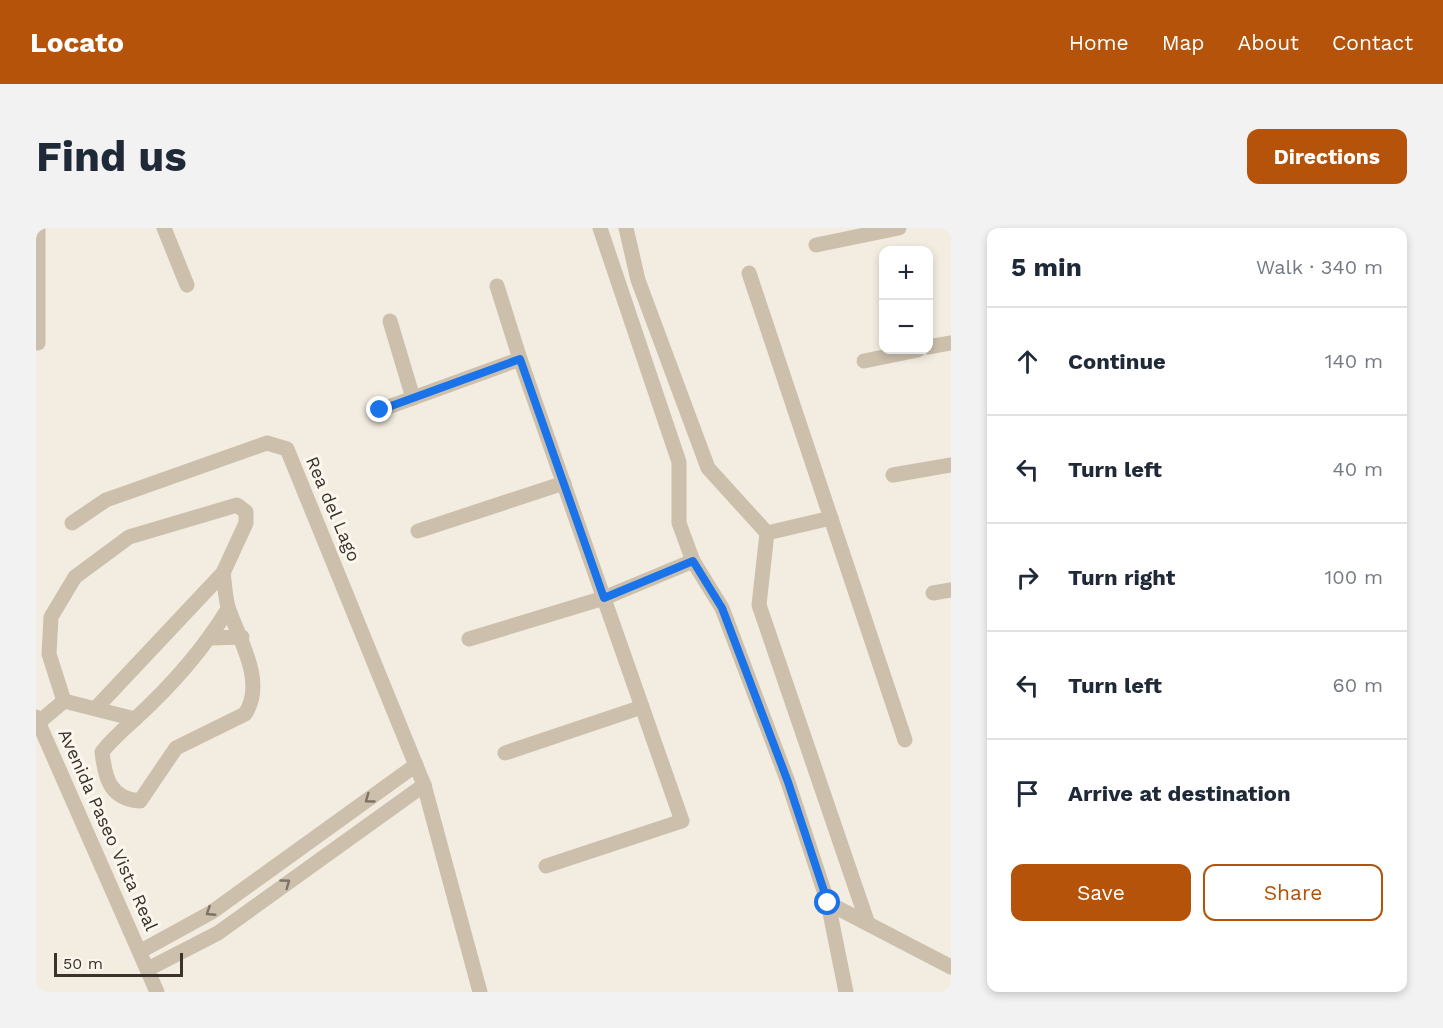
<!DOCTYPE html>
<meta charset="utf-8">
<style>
:root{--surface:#fff;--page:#f2f2f3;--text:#1f2937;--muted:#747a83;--line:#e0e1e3;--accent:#b45309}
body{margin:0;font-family:"Work Sans",sans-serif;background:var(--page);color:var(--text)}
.controls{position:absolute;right:18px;top:18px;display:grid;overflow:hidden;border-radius:12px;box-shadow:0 3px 9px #0003}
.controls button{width:54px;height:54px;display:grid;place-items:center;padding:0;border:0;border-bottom:2px solid var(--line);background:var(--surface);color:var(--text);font:30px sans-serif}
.scale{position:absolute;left:18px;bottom:15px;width:129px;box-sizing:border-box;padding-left:6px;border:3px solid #3a322b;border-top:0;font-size:16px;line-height:21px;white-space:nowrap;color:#3a322b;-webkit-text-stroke:4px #fbf7ee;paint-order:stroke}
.stop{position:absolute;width:18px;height:18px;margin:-14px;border:4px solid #1a73e8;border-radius:50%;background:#fff}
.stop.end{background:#1a73e8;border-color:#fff;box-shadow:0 2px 6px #0008}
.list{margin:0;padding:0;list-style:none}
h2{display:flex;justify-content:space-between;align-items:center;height:78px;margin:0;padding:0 24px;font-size:26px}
h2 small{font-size:20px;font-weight:400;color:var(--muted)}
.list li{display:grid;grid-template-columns:39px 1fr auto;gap:18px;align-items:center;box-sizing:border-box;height:108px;padding:0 24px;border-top:2px solid var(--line)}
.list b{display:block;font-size:22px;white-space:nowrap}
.list em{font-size:20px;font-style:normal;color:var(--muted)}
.actions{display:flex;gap:12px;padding:18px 24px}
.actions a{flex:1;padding:14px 0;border:2px solid var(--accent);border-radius:12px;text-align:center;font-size:21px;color:var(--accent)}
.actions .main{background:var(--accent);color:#fff}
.icon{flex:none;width:33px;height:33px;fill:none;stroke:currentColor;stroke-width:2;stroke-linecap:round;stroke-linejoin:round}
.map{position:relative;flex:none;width:915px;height:764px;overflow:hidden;border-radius:12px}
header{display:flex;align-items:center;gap:36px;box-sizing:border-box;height:84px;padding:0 30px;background:var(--accent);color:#fff}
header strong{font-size:28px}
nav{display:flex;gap:33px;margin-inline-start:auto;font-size:21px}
.intro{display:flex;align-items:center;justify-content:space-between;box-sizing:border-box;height:144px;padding:0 36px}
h1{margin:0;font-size:42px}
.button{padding:15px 27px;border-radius:12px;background:var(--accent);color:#fff;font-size:21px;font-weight:700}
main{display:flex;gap:36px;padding:0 36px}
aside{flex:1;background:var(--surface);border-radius:12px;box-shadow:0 3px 9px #0003}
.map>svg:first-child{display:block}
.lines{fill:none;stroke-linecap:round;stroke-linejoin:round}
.minor{stroke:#ccc0ac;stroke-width:15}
.oneway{stroke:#7c7265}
.route{stroke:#1a73e8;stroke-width:8}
.labels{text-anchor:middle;stroke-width:6;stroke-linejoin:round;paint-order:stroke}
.street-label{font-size:18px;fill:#3a322b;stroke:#fbf7ee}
</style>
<header>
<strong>Locato</strong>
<nav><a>Home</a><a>Map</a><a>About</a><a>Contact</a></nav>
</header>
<div class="intro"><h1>Find us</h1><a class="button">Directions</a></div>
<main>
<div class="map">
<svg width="915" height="764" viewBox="0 0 915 764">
<rect width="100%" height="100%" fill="#f3ede1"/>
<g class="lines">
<!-- minor -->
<g class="minor">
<polyline points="2,0 2,115"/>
<polyline points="128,0 151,57"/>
<polyline points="564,0 643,234 643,295 657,333 686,380 752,554 792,675 915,739"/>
<polyline points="590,0 602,52 672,240 731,305 723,377 832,696"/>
<polyline points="780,17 863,0"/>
<polyline points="713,45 869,512"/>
<polyline points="461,58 484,131"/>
<polyline points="354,93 377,170"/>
<polyline points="892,119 915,115"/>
<polyline points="828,133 882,122"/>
<polyline points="344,182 484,131 646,593 510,638"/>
<polyline points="857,247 915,237"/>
<polyline points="36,295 70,272 231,215 251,221 388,557 444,764"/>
<polyline points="382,303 528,255"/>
<polyline points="731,305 795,290"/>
<path d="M187 345C189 357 189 371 193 382 204 413 230 455 209 486L140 520 104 573C74 571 69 550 66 524 76 511 87 502 99 491 134 459 167 422 192 381"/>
<polyline points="897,365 915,362"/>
<polyline points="175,410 206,409"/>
<polyline points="433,411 568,370 657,333"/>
<polyline points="28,473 13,426 15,389 39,349 93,309 201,277 210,284 210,295 187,345 60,480"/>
<polyline points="28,473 99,491"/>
<polyline points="0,489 121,764"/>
<polyline points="2,495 28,473"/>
<polyline points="469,525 606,479"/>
<polyline points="792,675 810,764"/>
<polyline points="105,723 176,684 380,537"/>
<polyline points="112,741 182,705 388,557"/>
</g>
</g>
<!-- one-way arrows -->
<defs><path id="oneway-chevron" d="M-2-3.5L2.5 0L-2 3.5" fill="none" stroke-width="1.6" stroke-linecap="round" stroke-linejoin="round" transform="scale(1.5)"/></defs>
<g class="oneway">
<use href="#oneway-chevron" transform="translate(333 571) rotate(144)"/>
<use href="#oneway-chevron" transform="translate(250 655) rotate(-36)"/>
<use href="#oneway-chevron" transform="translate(174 684) rotate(147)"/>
</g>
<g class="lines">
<!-- route -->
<polyline class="route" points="344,182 484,131 568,370 657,333 686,380 752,554 792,675"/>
</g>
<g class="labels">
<!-- street labels -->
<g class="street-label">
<text transform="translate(297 281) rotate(67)" y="6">Rea del Lago</text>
<text transform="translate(72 602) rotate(66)" y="6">Avenida Paseo Vista Real</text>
</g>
</g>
</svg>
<div class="controls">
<button>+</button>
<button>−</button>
</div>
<div class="scale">50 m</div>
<div class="stop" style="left:792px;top:675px"></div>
<div class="stop end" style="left:344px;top:182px"></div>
</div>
<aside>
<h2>5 min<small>Walk · 340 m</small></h2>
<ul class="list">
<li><svg class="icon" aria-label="ahead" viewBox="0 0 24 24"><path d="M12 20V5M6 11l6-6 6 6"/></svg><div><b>Continue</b></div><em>140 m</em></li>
<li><svg class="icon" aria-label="left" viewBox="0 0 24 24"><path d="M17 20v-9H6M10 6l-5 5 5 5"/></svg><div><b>Turn left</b></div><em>40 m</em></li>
<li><svg class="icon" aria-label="right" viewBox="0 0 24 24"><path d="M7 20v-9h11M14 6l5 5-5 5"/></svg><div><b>Turn right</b></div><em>100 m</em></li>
<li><svg class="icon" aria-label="left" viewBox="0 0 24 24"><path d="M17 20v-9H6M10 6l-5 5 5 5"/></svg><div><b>Turn left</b></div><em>60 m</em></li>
<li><svg class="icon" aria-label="arrive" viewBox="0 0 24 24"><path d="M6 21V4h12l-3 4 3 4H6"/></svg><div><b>Arrive at destination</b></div></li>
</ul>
<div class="actions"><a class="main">Save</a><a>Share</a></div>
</aside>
</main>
